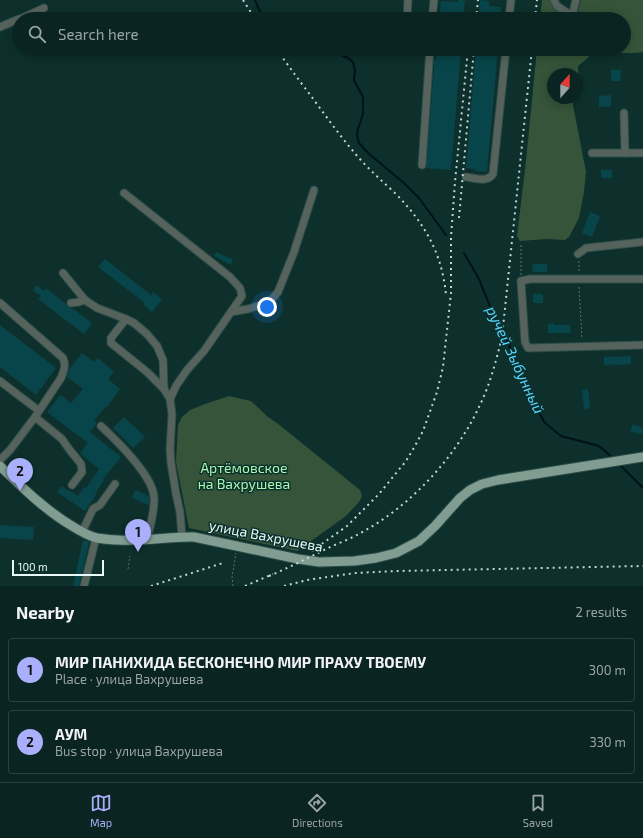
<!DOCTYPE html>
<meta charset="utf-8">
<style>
:root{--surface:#0a2421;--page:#132c2a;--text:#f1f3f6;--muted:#99a4a5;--line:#2a413f;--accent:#aaaffb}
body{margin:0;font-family:"Exo 2",sans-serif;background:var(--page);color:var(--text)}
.compass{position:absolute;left:547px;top:68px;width:36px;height:36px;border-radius:50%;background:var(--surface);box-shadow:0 2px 10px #0003;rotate:21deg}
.scale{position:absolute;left:12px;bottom:10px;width:92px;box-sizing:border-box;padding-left:4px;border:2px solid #e7faf7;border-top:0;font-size:11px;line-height:14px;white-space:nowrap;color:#e7faf7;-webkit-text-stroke:3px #0d302c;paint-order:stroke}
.you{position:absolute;left:267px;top:307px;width:14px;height:14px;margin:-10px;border:3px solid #fff;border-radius:50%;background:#1a73e8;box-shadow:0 0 0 6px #1a73e833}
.badge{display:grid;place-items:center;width:26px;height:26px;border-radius:50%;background:var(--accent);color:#111;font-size:13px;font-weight:700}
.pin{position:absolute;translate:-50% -33px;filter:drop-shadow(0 1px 2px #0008)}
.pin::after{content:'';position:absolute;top:21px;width:14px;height:12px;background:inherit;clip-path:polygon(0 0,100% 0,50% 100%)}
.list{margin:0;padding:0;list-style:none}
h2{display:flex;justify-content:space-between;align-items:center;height:52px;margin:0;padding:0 16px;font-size:17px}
h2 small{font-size:13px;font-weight:400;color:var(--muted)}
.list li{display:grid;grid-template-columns:26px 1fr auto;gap:12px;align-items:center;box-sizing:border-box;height:64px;margin:0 8px 8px;padding:0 8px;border:1px solid var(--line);border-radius:4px}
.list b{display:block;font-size:15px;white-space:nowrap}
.list p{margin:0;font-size:13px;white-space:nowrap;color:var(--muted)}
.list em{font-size:13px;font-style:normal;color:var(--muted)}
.icon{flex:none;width:22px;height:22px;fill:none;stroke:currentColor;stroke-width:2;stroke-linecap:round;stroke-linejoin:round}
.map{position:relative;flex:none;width:643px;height:586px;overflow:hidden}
.search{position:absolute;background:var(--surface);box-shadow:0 2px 10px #0003;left:12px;right:12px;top:12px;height:44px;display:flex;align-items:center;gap:10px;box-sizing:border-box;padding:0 14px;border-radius:22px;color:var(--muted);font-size:15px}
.sheet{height:196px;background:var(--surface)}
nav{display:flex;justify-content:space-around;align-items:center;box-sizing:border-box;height:56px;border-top:1px solid var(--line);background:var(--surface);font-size:11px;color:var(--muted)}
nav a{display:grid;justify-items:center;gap:2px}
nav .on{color:var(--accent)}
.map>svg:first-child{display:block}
.green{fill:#355439}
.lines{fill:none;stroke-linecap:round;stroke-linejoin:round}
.stream{stroke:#00121b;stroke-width:2}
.building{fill:#08454a}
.minor-casing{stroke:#2c4c48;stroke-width:9}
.major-casing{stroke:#2c4c48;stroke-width:11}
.path{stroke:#567470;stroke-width:1;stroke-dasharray:2 2;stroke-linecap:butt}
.minor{stroke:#56635d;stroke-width:7}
.major{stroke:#819c90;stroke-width:9}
.rail{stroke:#c1d7d4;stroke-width:2;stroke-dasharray:2 4;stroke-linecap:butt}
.labels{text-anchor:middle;stroke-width:3;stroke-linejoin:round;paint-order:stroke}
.park-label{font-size:14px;fill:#a7f8b0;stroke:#0d302c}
.street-label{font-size:14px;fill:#e7faf7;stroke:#0d302c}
.water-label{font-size:15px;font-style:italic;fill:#54d4ff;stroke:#0d302c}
</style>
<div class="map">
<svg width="643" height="586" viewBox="0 0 643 586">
<rect width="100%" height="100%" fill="#0d302c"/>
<!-- green -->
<g class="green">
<polygon points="542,0 552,0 569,19 540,19"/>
<path d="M581 0H643V52C626 55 615 51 598 49H624V19H578L577 15Z"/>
<polygon points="537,49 585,49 589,57 578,66 579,87 577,93 577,74 553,74 553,98 574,98 572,100 586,172 584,192 579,218 569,237 565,240 546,239 520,241 517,236 526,161"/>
<polygon points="229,396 251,401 268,417 277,423 360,490 362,496 359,502 346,516 297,551 189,528 176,462 178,425 182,417 190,410 205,404"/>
</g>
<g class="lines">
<!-- stream -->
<g class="stream">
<polyline points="255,0 263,19"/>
<polyline points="315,49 325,54 341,55 348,58 353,62 355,70 354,80 363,97 363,114 358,129 357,135 359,143 368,153 405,184 419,198 446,235"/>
<polyline points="464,253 479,279 493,314 511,349 513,361 523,385 545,423 561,436 599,446 614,459"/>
<polyline points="619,464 643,488"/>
</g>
</g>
<!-- building -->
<g class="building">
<polygon points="458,0 465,0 463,19 439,19 441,1 458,2"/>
<polygon points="480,0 489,1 489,6 501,7 500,19 478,19"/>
<polygon points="437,49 461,49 451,170 426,168 434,68 434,60 436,60"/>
<polygon points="476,49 498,49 487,172 475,171 475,169 466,168"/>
<polygon points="611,70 621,70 620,81 611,81"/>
<polygon points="611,95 611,106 599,107 599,96"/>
<rect x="601" y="170" width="11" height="8"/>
<polygon points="590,212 600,216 592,237 582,233"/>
<polygon points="216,252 233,260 231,265 214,256"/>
<polygon points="105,259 151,295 153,292 162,299 152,312 144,305 145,303 98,267"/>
<polygon points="532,264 547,264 547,272 533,272"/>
<polygon points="36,285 44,291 46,288 66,304 69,307 72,308 92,323 84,334 38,299 41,296 33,290"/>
<rect x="533" y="294" width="10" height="9"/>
<polygon points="554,323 554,325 570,325 571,333 548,333 548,324"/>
<polygon points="0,325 56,368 36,395 0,367"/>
<polygon points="82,353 94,362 98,358 114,372 108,379 120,389 107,407 106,406 94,421 97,423 90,432 121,457 103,479 104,480 95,494 96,495 85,511 57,492 61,486 78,496 84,487 86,488 99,469 80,453 88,443 47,412 60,395 71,403 83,389 67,377 69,370"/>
<polygon points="612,356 612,357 631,356 631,364 619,365 619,364 604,365 604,357"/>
<polygon points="588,389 590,408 584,409 582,390"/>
<polygon points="124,417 145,437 133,448 113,428"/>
<polygon points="633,424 643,428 643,434 639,433 639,434 630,431"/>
<polygon points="135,490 149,496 149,502 148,505 132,498"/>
<polygon points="0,525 34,527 33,540 0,538"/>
<polygon points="83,540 89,542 79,586 73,586"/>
</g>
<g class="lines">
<!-- minor casing -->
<g class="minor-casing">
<g id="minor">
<polyline points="554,0 557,6 572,16 576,0"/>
<polyline points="20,19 44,8"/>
<polyline points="407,19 408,0"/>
<polyline points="432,19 434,0"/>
<polyline points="509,19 511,0"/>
<polyline points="0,27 19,19"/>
<polyline points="588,49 588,51"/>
<polyline points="624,113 625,153"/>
<polyline points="592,153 643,153"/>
<polyline points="422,165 430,49"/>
<path d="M466 177C475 178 487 183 493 174L506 49"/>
<polyline points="124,193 230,277 240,288 242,296 204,351 187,370 176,386 170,399"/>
<polyline points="578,254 586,248 643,242"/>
<polyline points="63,273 85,300"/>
<polyline points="643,279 530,279 521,281 525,342 528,348 643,345"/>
<path d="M0 303 63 358C66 365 64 371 61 378L35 417 10 450 0 460"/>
<polyline points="71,303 79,302 85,300 97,308 126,319 134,323 147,334 157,346 163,360 164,389 170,399 172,414 170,450 171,463 176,494 180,512 182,537"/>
<polyline points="231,312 248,309 263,304 272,299 278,292 294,252 314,190"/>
<polyline points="126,319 111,338 111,343 147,372 164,389"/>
<polyline points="0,381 38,410"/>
<polyline points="35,417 62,439 69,449 81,464 82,472 72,485"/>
<path d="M101 426C116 440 153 476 154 497 155 511 150 526 147 540"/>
<polyline points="82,532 93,509 100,505 115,484"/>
<polyline points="84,586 96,538"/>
</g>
</g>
<!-- major casing -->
<g class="major-casing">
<path id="major" d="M0 466C23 488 45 510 72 526 80 531 88 536 97 538 104 539 111 540 118 540 143 542 169 536 194 537L298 559 319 562 354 561 376 558 396 553 419 541 435 526 460 498 470 490 482 484 498 480 643 457"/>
</g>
<!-- path -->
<g class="path">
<polyline points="521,245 521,275"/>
<polyline points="579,261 579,271"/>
<polyline points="579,287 582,339"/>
<polyline points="128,569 130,556"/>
<polyline points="233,586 232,577 236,553"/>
</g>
<!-- minor -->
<use href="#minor" class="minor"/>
<!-- major -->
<use href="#major" class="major"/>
<!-- rail -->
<g class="rail">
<polyline points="243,0 255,19"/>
<polyline points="476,19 478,0"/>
<polyline points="535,19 537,0"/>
<path d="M276 49C286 62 295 75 305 88 321 109 336 131 353 151 366 167 381 180 396 194 425 224 442 253 446 295"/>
<polyline points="459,218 474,49"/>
<polyline points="312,551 347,526 379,494 406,461 415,446 423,431 437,392 443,367 451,293 451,237 455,182 468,49"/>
<path d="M269 576C288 568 306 559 324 550 334 545 345 541 355 536 408 509 454 460 479 407 490 385 496 361 502 337L532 49"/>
<polyline points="151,586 223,563"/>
<polyline points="245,586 273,574"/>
<polyline points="284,586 307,580 355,573 397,571 643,566"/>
</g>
</g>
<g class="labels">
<!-- park labels -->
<g class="park-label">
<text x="244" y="473">Артёмовское<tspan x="244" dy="16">на Вахрушева</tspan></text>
</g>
<!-- street labels -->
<g class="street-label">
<text transform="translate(266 536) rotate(11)" y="5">улица Вахрушева</text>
</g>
<!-- water labels -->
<g class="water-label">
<text transform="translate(515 360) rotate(65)" y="5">ручей Зыбунный</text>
</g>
</g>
</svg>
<svg class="compass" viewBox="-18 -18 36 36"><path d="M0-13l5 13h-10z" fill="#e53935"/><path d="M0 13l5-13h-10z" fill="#99a4a5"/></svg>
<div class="scale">100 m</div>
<div class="you"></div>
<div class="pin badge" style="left:138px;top:552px">1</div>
<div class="pin badge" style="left:20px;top:491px">2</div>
<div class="search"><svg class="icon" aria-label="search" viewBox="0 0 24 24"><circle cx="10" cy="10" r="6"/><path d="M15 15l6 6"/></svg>Search here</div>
</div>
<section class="sheet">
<h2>Nearby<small>2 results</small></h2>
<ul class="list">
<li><span class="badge">1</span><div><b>МИР ПАНИХИДА БЕСКОНЕЧНО МИР ПРАХУ ТВОЕМУ</b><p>Place · улица Вахрушева</p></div><em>300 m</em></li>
<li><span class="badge">2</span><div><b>АУМ</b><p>Bus stop · улица Вахрушева</p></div><em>330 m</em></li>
</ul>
</section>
<nav>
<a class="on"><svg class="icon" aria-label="map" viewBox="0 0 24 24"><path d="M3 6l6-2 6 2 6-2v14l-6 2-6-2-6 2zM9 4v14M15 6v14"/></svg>Map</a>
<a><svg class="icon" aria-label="directions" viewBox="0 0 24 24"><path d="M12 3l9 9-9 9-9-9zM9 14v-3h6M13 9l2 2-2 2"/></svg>Directions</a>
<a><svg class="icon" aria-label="saved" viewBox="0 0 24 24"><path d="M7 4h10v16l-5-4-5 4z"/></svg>Saved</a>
</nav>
